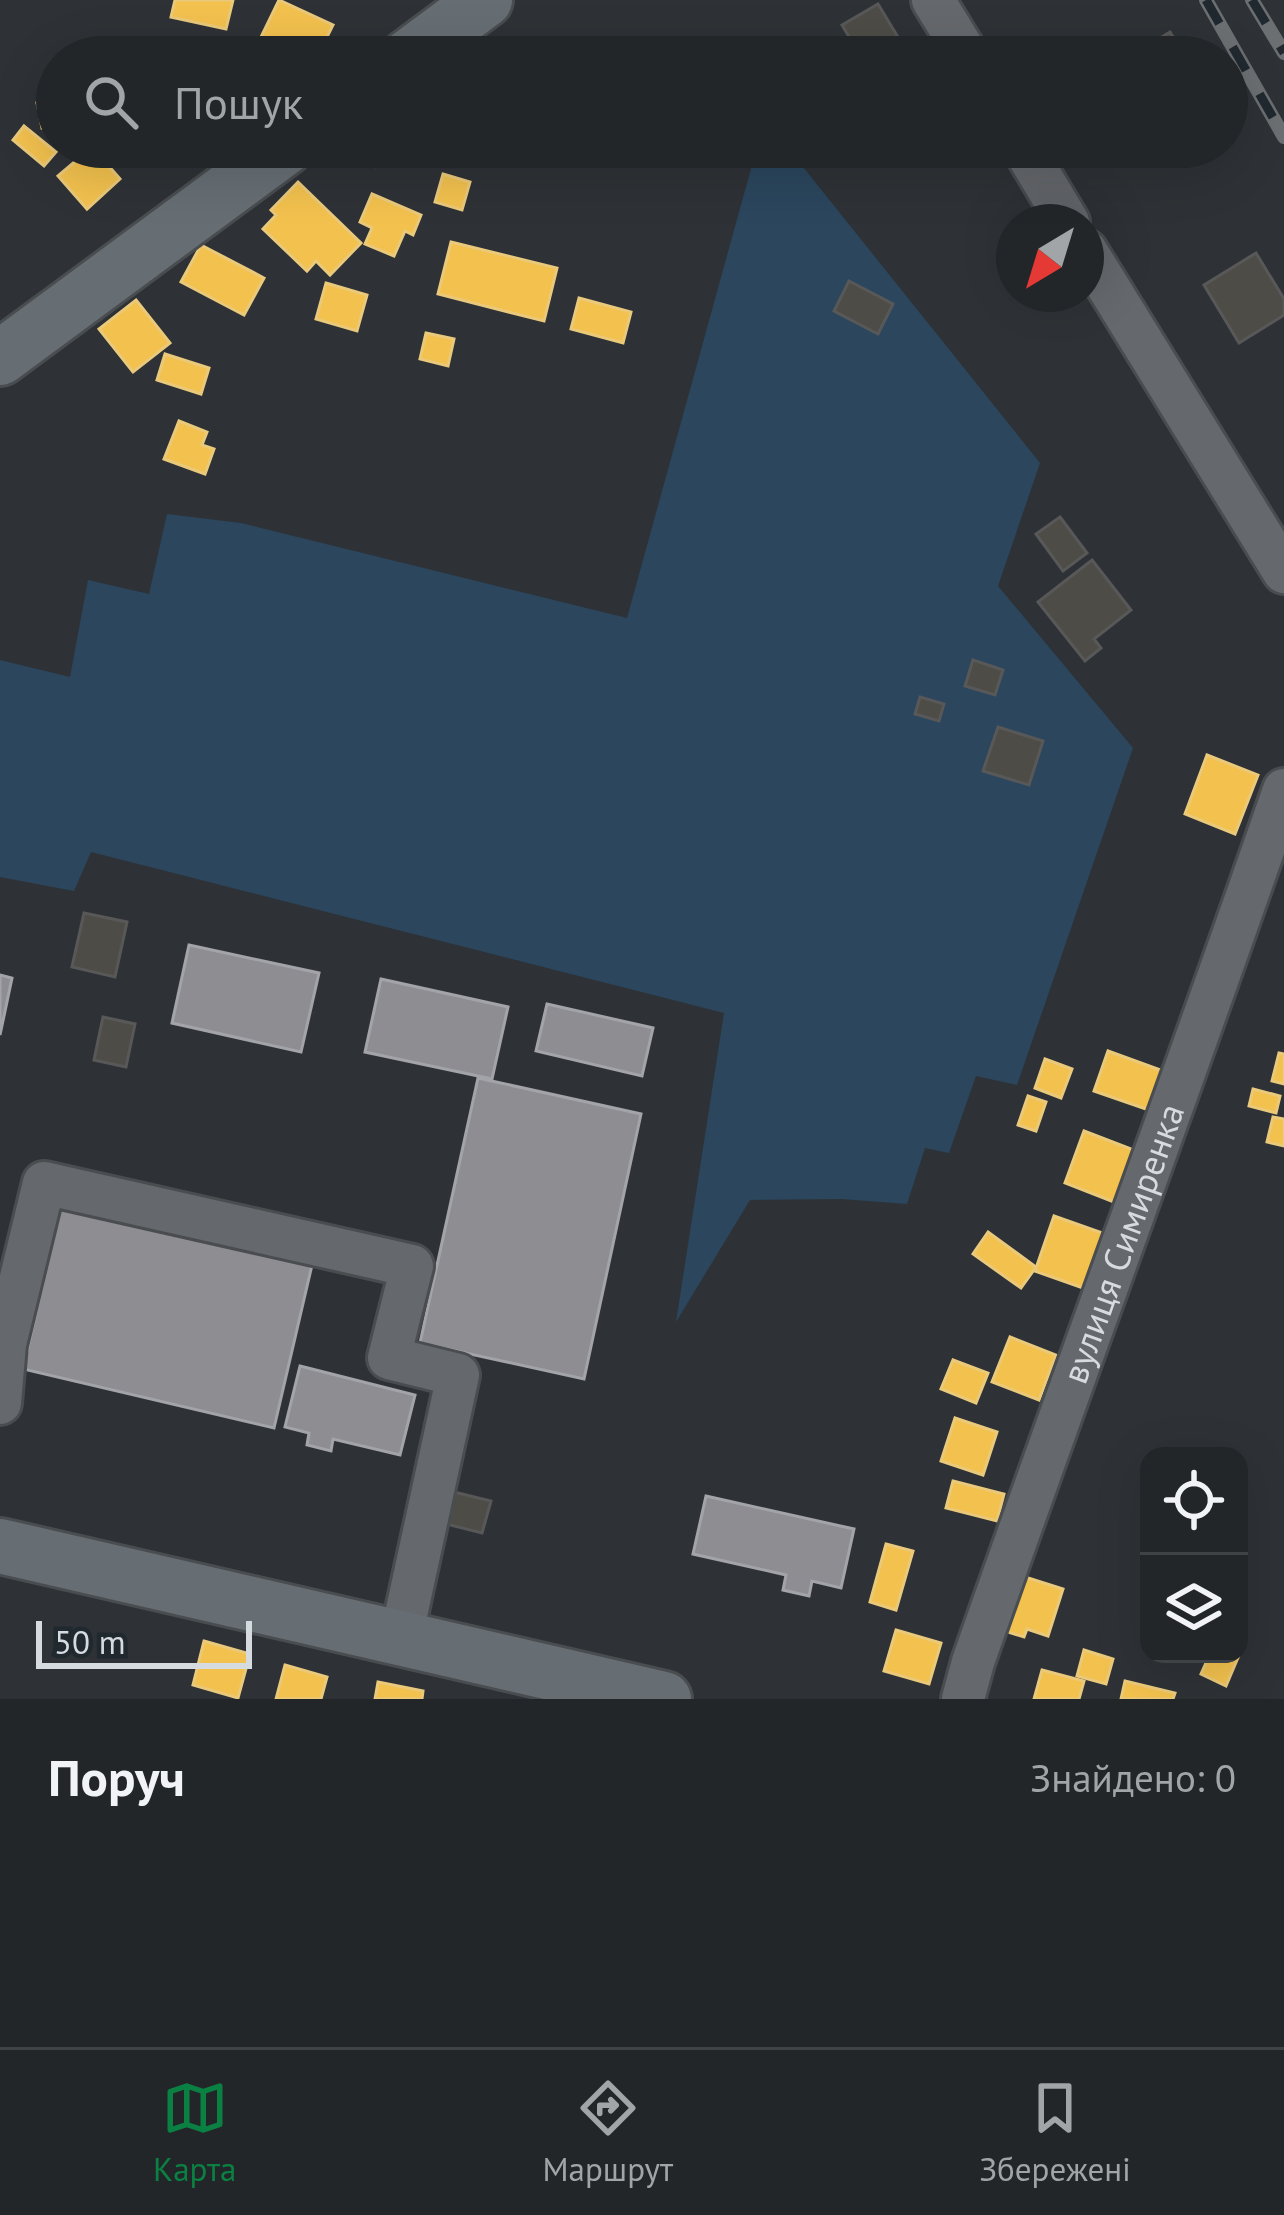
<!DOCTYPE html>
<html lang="uk">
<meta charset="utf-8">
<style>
:root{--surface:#222628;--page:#2a2e30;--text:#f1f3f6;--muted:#a2a5a8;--line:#3f4345;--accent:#0b8043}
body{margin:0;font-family:"PT Sans",sans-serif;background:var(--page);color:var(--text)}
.controls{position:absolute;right:36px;bottom:36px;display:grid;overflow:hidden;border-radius:24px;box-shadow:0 12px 48px #0002}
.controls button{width:108px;height:108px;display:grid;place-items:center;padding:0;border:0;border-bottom:3px solid var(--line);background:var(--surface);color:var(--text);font:60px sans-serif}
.compass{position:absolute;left:996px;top:204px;width:108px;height:108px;border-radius:50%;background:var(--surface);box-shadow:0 12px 48px #0002;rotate:218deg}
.scale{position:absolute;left:36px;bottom:30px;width:216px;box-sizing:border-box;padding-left:12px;border:6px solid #d6dbe0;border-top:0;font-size:33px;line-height:42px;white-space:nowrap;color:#d6dbe0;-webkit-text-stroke:9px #212930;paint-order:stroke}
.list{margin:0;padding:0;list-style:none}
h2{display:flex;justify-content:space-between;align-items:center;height:156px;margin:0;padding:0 48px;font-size:51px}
h2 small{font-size:39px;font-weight:400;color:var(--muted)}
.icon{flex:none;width:66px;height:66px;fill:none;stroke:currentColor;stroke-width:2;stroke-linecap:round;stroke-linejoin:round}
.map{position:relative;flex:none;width:1284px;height:1699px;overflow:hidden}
.search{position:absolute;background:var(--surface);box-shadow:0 12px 48px #0002;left:36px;right:36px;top:36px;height:132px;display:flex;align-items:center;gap:30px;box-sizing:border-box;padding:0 42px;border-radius:66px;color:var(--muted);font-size:45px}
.sheet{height:348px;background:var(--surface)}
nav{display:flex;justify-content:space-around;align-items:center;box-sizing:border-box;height:168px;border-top:3px solid var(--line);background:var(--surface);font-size:33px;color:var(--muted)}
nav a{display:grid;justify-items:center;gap:6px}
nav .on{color:var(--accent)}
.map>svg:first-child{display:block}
.green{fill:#2b465d}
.homes{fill:#f2c14e;stroke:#eac97a;stroke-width:3}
.industry{fill:#8d8d92;stroke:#a3a4a9;stroke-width:3}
.building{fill:#4d4c46;stroke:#585859;stroke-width:3}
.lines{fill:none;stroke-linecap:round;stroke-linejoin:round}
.minor-casing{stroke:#4a4d50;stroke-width:48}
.major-casing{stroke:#4a4d50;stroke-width:60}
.minor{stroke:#65686c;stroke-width:42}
.major{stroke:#666e74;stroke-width:54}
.rail-casing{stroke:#6c6f72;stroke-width:14}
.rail{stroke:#212930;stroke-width:9;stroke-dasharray:27;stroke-linecap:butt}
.labels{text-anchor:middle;stroke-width:12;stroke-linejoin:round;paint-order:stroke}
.street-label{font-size:36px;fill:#d6dbe0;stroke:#212930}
</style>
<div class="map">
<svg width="1284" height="1699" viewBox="0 0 1284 1699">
<rect width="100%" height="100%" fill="#2e3236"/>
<!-- green -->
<polygon class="green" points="757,147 787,147 1040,463 998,586 1133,748 1017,1085 976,1076 949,1153 925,1148 907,1204 842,1199 750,1200 676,1322 724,1013 91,852 74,891 0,877 0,660 70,677 88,580 149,594 167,514 241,523 627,618"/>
<!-- homes -->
<g class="homes">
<polygon points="175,0 233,0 226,29 171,17"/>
<polygon points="279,0 333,25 317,57 301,57 261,37"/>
<polygon points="57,99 57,125 42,128 37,103"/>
<polygon points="24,126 56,152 44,166 13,140"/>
<polygon points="92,147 120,179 87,209 58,176"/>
<polygon points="360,147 397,147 376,166"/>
<polygon points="443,174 470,182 462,210 435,202"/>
<polygon points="298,182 361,243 330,275 316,261 307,271 263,229 276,215 271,210"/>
<polygon points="372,194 421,215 413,235 405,231 394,256 365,244 372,228 360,222"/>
<polygon points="451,242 557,268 544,321 438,294"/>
<polygon points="201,245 264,278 244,315 181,282"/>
<polygon points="326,283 367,295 357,331 316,319"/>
<polygon points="579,298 631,312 623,343 571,329"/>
<polygon points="136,300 170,343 133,372 99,329"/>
<polygon points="426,333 454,339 448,366 420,359"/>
<polygon points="165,354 209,368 201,394 157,380"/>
<polygon points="179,421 207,432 202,445 214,449 205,474 164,459"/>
<polygon points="1207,755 1258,775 1235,834 1185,814"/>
<polygon points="1108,1051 1163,1071 1149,1110 1094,1091"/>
<polygon points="1279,1053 1284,1054 1284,1084 1272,1081"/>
<polygon points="1045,1059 1072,1069 1061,1098 1035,1088"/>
<polygon points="1253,1089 1280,1096 1276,1113 1249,1106"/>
<polygon points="1028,1096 1046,1102 1036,1131 1018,1125"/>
<polygon points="1273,1117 1284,1119 1284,1146 1267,1142"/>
<polygon points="1084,1131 1134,1150 1114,1202 1065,1183"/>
<polygon points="1054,1216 1105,1234 1086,1289 1035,1271"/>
<polygon points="988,1232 1036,1267 1021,1288 973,1254"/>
<polygon points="1010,1337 1056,1355 1039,1400 992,1382"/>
<polygon points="953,1360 988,1373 976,1403 941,1389"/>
<polygon points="955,1418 997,1432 983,1475 941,1461"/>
<polygon points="953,1481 1004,1494 997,1521 946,1508"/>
<polygon points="886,1544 913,1551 896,1610 870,1602"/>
<polygon points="1025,1577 1063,1589 1048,1636 1027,1629 1024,1637 1008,1632"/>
<polygon points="896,1630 941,1643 929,1684 884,1671"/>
<polygon points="204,1641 250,1654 238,1698 193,1685"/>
<polygon points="1084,1650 1113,1659 1106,1684 1077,1676"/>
<polygon points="1240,1653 1226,1686 1201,1674 1210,1654"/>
<polygon points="285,1665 327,1677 321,1699 276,1699"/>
<polygon points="1042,1670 1084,1681 1079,1699 1034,1699"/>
<polygon points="1125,1681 1175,1693 1173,1699 1121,1699"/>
<polygon points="378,1682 423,1691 422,1699 375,1699"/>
</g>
<!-- industry -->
<g class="industry">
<polygon points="189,945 319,973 301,1052 172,1023"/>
<polygon points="0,975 12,978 0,1035"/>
<polygon points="381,979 508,1007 492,1079 365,1052"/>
<polygon points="547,1004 653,1028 642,1076 536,1051"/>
<polygon points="478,1078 641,1114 584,1379 420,1343"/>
<polygon points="61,1206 312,1265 274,1428 23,1369"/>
<polygon points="300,1366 415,1395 400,1455 333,1439 331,1451 307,1445 309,1433 285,1427"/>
<polygon points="706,1496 854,1529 841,1588 812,1581 809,1596 783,1590 786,1575 693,1554"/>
</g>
<!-- building -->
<g class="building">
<polygon points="878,4 910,57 861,57 842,25"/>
<polygon points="1170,32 1185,57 1129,57"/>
<polygon points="1256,253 1284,299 1284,315 1239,343 1204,285"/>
<polygon points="849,281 893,304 878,334 834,311"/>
<polygon points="1060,517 1087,553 1063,571 1036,534"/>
<polygon points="1092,560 1131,610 1094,639 1101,648 1085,661 1038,602"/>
<polygon points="973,660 1003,670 995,695 965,686"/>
<polygon points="920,697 944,704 939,721 915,714"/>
<polygon points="998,727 1043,741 1029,785 983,771"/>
<polygon points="84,913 127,922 115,977 72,967"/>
<polygon points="103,1017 135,1024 126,1067 94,1060"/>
<polygon points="450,1491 491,1501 482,1533 442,1523"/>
</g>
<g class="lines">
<!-- minor casing -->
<g class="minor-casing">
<g id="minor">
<polyline points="933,0 968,57"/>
<polyline points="1023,147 1068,222"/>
<polyline points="1086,251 1284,572"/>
<polyline points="0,1403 5,1344 44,1183 412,1266 389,1358 458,1375 401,1638"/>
<path id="s1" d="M963 1699 973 1662C1075 1371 1183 1082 1284 790"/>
</g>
</g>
<!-- major casing -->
<g class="major-casing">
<g id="major">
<polyline points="408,57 485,0"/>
<polyline points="0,358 286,147"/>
<polyline points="0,1546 664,1699"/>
</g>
</g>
<!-- minor -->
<use href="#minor" class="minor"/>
<!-- major -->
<use href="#major" class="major"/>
<!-- rail casing -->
<g class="rail-casing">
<g id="rail">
<polyline points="1206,0 1284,137"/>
<polyline points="1252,0 1284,53"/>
</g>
</g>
<!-- rail -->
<use href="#rail" class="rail"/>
</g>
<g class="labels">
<!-- street labels -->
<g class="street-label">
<text dy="13" stroke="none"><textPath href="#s1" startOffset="483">вулиця Симиренка</textPath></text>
</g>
</g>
</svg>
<div class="controls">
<button><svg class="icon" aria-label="locate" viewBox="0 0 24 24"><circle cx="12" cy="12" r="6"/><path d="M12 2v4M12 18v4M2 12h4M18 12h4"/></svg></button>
<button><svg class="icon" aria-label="layers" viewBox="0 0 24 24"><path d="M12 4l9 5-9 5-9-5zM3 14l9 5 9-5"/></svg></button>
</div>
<svg class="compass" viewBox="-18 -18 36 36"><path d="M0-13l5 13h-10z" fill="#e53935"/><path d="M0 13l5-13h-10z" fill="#a2a5a8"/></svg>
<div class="scale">50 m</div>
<div class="search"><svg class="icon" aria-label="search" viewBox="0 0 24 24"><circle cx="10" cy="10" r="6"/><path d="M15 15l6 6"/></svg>Пошук</div>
</div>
<section class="sheet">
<h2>Поруч<small>Знайдено: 0</small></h2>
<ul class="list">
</ul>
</section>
<nav>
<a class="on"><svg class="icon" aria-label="map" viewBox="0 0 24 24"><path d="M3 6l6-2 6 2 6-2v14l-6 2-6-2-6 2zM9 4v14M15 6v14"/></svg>Карта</a>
<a><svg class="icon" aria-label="directions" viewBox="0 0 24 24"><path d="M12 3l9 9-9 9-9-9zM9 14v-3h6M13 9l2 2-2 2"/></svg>Маршрут</a>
<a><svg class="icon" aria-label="saved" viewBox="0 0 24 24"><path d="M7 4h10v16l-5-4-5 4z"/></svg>Збережені</a>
</nav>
